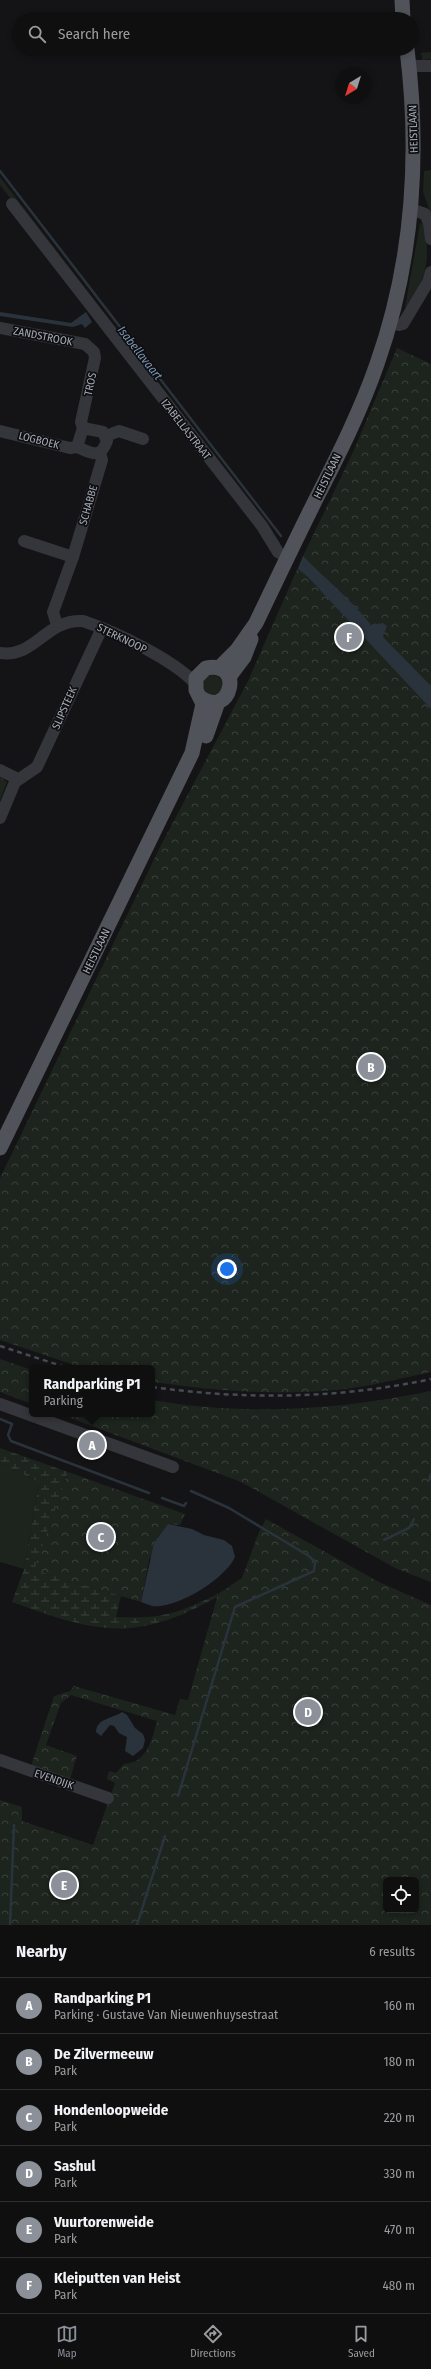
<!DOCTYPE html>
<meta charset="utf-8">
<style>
:root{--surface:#0f0f10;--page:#181819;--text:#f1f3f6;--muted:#9b9c9f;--line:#2f2f30;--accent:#8c9099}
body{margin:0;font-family:"Fira Sans Condensed",sans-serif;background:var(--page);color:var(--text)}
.controls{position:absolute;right:12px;bottom:12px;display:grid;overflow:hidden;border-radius:6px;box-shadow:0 2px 6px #0003}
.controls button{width:36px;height:36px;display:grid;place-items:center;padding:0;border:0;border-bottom:1px solid var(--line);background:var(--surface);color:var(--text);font:20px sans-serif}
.compass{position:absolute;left:335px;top:68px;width:36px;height:36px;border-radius:50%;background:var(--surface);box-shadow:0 2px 6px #0003;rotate:218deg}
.you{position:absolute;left:227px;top:1269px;width:14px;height:14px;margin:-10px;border:3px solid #fff;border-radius:50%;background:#1a73e8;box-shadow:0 0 0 6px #1a73e833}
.badge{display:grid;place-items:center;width:26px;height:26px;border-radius:50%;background:var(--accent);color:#fff;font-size:13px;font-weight:700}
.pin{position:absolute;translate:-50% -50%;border:2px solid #fff;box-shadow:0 1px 4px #0006}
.popup{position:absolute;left:29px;top:1365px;width:126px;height:52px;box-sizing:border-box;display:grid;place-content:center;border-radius:6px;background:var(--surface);filter:drop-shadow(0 1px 3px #0005);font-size:13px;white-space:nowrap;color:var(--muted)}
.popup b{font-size:15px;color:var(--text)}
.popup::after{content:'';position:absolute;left:50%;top:100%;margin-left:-8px;border:8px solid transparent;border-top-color:var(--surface)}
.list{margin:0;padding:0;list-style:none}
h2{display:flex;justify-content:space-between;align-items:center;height:52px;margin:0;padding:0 16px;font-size:17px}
h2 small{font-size:13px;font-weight:400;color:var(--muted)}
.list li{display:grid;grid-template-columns:26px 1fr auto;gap:12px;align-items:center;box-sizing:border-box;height:56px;padding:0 16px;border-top:1px solid var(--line)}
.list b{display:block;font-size:15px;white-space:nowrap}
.list p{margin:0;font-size:13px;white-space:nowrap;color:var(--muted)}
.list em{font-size:13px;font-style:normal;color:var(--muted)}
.icon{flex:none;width:22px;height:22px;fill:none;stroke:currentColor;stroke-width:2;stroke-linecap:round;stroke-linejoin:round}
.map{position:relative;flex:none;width:431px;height:1925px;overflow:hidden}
.search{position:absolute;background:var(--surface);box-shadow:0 2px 6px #0003;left:12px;right:12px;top:12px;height:44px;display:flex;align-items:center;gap:10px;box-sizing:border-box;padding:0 14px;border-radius:22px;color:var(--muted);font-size:15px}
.sheet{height:388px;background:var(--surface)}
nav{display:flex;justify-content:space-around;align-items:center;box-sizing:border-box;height:56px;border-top:1px solid var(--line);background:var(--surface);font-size:11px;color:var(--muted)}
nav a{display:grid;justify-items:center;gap:2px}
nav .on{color:var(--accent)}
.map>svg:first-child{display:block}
.grass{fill:#1c241d}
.forest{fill:url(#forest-crowns);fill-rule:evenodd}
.wetland{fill:url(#wetland-marsh)}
.water{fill:#2a333b}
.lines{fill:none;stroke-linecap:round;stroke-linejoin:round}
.stream{stroke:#2a333b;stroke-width:2.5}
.minor{stroke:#35363b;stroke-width:12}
.major{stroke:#51535b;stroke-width:15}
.rail{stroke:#484a51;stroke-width:2.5;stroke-dasharray:5 4;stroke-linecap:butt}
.labels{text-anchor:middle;stroke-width:3.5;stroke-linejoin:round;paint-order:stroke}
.street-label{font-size:11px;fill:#a5aab7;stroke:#0f0f11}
.water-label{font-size:12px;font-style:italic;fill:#7b97b4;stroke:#0f0f11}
</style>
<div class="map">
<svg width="431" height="1925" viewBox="0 0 431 1925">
<defs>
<pattern id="forest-crowns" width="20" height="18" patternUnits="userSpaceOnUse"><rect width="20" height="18" fill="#1c241d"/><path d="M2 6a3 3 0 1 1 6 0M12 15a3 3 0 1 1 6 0" fill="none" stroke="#3a413c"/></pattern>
<pattern id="wetland-marsh" width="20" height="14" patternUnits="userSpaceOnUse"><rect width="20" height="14" fill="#1c241d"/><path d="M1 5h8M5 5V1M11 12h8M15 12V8" fill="none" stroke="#3a413c"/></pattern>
</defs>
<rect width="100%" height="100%" fill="#141416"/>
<!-- grass -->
<g class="grass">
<polygon points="431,52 431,59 422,60 421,53"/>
<polygon points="431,170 431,215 423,192 424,171"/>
<polygon points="0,177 261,518 280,543 277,547 76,281 0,185"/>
<path d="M420 223 424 225C431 264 426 275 407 309L405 307Z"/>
<circle cx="213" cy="685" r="10"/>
<polygon points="0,1463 39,1482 24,1569 0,1562"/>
</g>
<!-- forest -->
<g class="forest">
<path d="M397 348 431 364V1372C411 1376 391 1381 371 1385 299 1398 224 1392 152 1382V1368H83L0 1340V1178L160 847 248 681 303 556 353 452Z"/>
<polygon points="0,777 7,782 0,800"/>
<polygon points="0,1359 32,1370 32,1404 0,1392"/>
<path d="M431 1391V1582L397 1569 241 1482 60 1414H152V1400C244 1416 340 1410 431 1391Z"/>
<polygon points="68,1472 185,1514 180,1525 168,1524 149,1560 141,1602 33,1570"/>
<path d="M266 1519 379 1582 431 1605V1925H0V1800L22 1807V1821L93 1845 115 1783 107 1779 109 1771 116 1773 124 1764C147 1763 152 1739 157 1721L71 1695 61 1703 46 1745 77 1756 70 1779 31 1766 54 1696 70 1691 74 1686 175 1715 180 1699 188 1700 218 1594 242 1578 259 1532ZM386 1880H416V1910H386Z"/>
</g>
<!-- wetland -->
<path class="wetland" d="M0 1448 68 1472 34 1570 121 1596 116 1617C163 1619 176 1614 218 1594L217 1597C135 1643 97 1633 12 1602L24 1569 39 1482 0 1463Z"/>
<!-- water -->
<g class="water">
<polygon points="0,312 71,323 86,312 92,322 85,328 82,324 73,327 0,316"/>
<path d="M303 556C325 579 352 600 371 625L383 623 387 626 383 637 431 686V709L307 576 298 569Z"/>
<path d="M168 1524 192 1529 204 1535 224 1540 232 1546 235 1557C225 1579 177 1609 152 1606 149 1605 144 1603 141 1602L154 1543Z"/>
<path d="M122 1712 127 1715 135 1728 143 1734 145 1740 143 1748 133 1756 125 1751 127 1737 119 1733 114 1726 110 1725 101 1736 96 1732C97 1718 112 1719 122 1712Z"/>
</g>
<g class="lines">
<!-- stream -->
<g class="stream">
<polyline points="0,171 281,536"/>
<polyline points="0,1419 12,1424 8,1435 11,1441 149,1493"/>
<polyline points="429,1480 431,1474"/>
<polyline points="162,1498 184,1506 186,1503"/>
<polyline points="384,1540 409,1528 414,1519"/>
<polyline points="178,1796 235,1607 314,1571 315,1562 309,1556 229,1508 191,1491"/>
<polyline points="10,1925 14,1825"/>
<polyline points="137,1925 165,1836"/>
</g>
<!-- minor -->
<g class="minor">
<polyline points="409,66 431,66"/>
<polyline points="12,204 262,526 278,552 287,557"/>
<polyline points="411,209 425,214 429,223 431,239"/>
<polyline points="390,323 399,325 403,324 428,282 431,272"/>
<polyline points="0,328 85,344 94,352 95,358 81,422 83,428"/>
<path d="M83 428 103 432 107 441C100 460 92 453 77 447Z"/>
<polyline points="0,431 70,448 77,447"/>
<polyline points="106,436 119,431 143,439"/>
<polyline points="24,541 73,557"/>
<polyline points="57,625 53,612 73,557 102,460 100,453"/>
<path d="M0 653C36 658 45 619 83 621 116 632 172 659 195 683"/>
<polyline points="0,770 18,779"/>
<polyline points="0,818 15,782 37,767 102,628"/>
<polyline points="0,1404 173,1467"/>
<polyline points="0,1760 108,1798"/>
</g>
<!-- major -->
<g class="major">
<polyline points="402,0 403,19"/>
<path d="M219 668 237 650 256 623C276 581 296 539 317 497 339 454 361 410 377 364 413 262 420 155 407 49"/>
<polyline points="229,677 244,657 251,639"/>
<polyline points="206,736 218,702"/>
<path d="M0 1148 192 753 203 704 196 690V678L206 668C245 660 231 719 201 698"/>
</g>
<!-- rail -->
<g class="rail">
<polyline points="0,1346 68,1368"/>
<path d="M152 1387C246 1400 338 1399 431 1379"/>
</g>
</g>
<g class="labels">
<!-- street labels -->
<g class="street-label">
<text transform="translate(413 129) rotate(-92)" y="4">HEISTLAAN</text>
<text transform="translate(43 336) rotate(11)" y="4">ZANDSTROOK</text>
<text transform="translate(90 384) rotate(-78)" y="4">TROS</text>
<text transform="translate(186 429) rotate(52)" y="4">IZABELLASTRAAT</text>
<text transform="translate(39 440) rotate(14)" y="4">LOGBOEK</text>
<text transform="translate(327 476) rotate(-64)" y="4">HEISTLAAN</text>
<text transform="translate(88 505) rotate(-74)" y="4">SCHABBE</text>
<text transform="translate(122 638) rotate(26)" y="4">STERKNOOP</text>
<text transform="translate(64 708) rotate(-66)" y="4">SLIPSTEEK</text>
<text transform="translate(96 951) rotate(-64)" y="4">HEISTLAAN</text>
<text transform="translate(54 1779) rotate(19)" y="4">EVENDIJK</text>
</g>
<!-- water labels -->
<g class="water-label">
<text transform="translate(140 353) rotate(52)" y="4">Isabellavaart</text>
</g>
</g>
</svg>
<div class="controls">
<button><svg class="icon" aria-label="locate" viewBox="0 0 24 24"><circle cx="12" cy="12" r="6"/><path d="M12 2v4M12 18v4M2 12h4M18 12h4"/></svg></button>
</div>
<svg class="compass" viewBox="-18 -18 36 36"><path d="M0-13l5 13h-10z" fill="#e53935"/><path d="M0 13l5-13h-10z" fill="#9b9c9f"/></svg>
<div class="you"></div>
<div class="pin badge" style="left:92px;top:1445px">A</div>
<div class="popup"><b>Randparking P1</b>Parking</div>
<div class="pin badge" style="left:371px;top:1067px">B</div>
<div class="pin badge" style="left:101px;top:1537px">C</div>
<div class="pin badge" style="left:308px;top:1712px">D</div>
<div class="pin badge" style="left:64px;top:1885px">E</div>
<div class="pin badge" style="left:349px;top:637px">F</div>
<div class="search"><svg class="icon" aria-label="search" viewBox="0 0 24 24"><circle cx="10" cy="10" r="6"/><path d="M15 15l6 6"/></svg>Search here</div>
</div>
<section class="sheet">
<h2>Nearby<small>6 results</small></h2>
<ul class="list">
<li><span class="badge">A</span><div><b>Randparking P1</b><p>Parking · Gustave Van Nieuwenhuysestraat</p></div><em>160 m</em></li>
<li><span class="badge">B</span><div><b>De Zilvermeeuw</b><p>Park</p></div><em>180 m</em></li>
<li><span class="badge">C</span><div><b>Hondenloopweide</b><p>Park</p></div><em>220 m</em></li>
<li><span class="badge">D</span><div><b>Sashul</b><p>Park</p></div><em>330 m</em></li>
<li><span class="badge">E</span><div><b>Vuurtorenweide</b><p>Park</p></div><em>470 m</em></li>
<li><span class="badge">F</span><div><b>Kleiputten van Heist</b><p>Park</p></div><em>480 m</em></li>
</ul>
</section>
<nav>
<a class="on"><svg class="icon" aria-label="map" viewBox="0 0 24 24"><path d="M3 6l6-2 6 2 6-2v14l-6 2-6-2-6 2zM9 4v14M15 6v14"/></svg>Map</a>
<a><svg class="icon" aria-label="directions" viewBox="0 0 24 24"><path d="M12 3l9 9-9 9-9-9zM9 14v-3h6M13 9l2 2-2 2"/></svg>Directions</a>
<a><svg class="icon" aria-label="saved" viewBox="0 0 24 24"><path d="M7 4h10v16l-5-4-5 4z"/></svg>Saved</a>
</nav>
